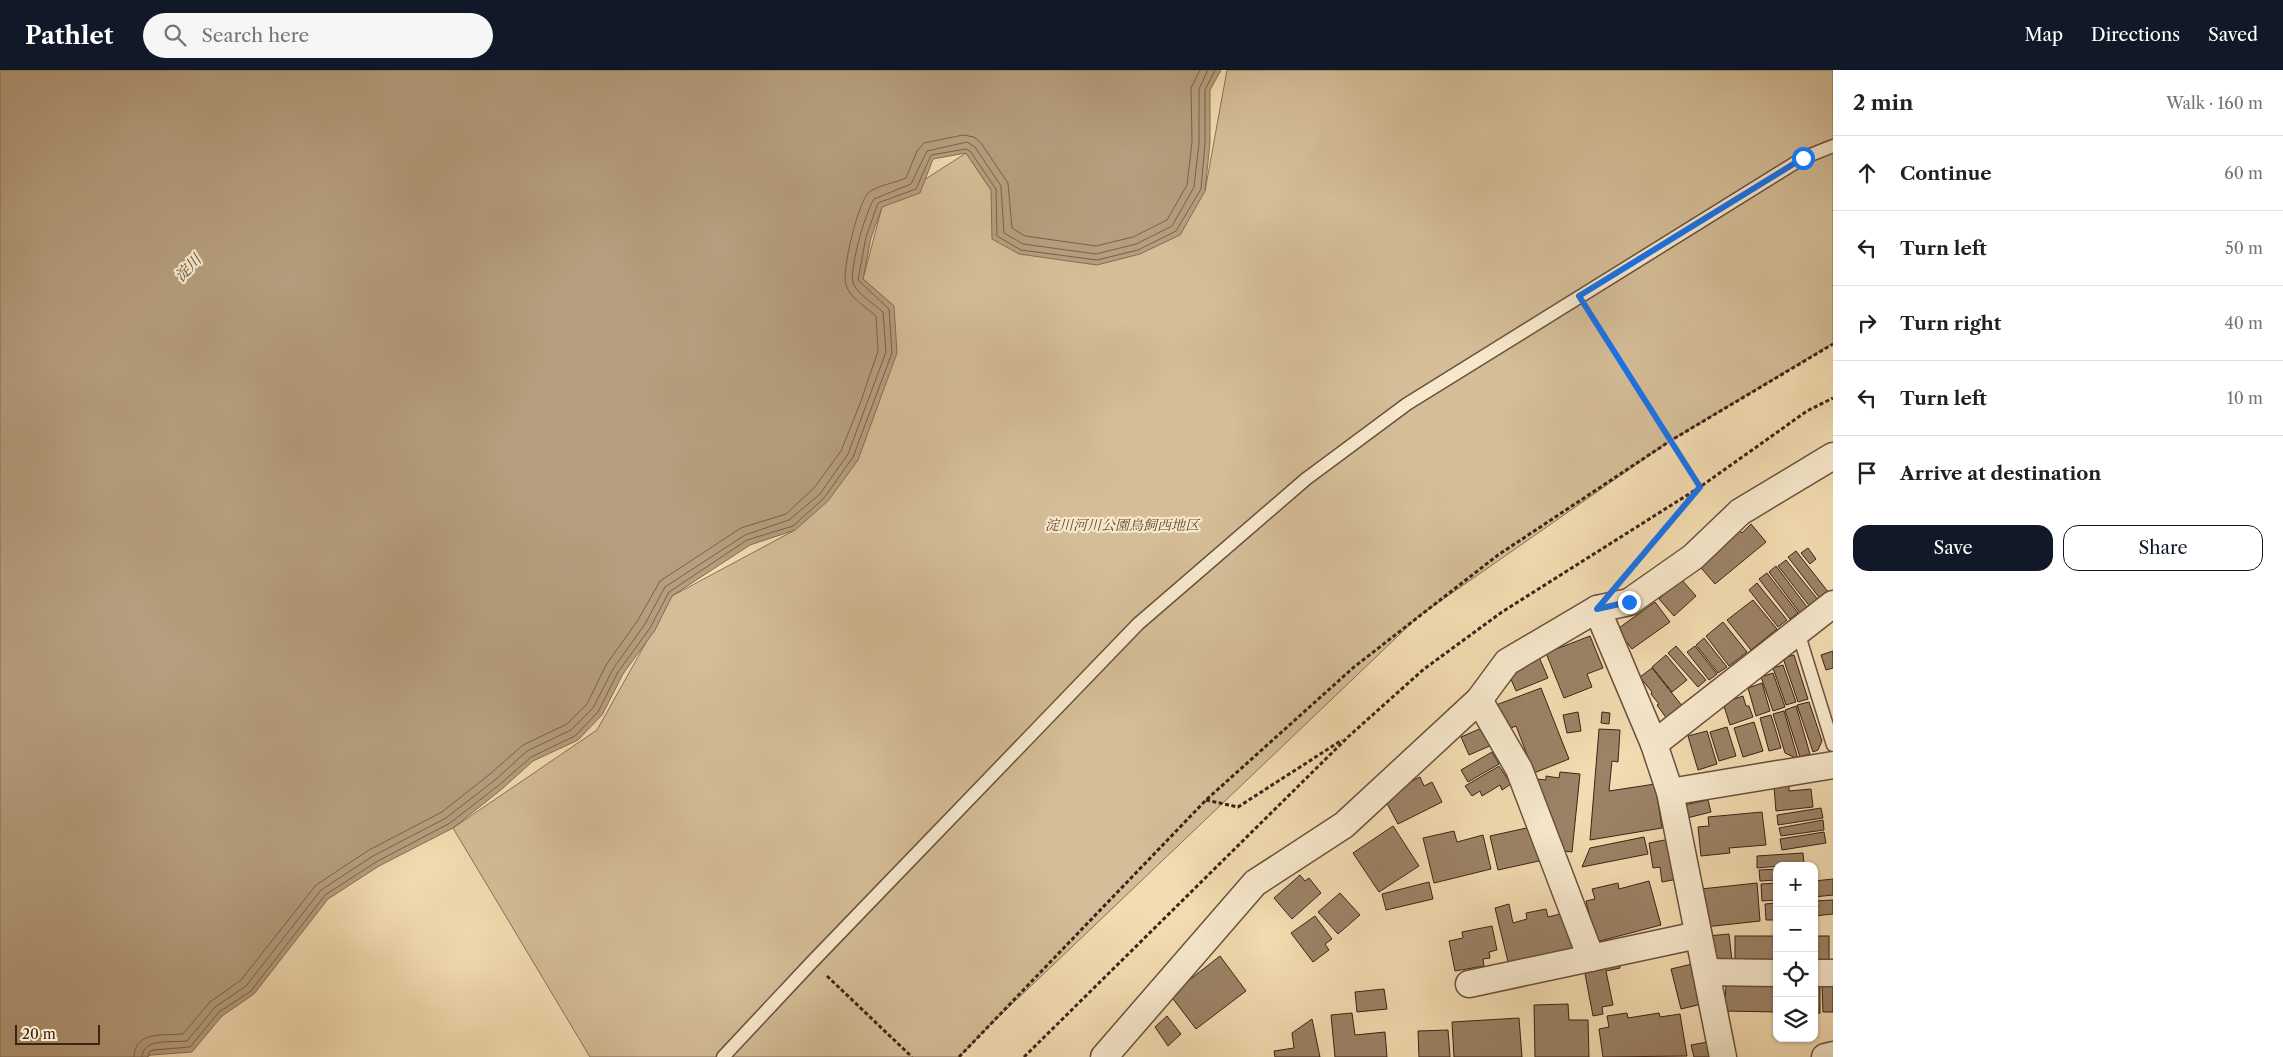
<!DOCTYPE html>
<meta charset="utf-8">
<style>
:root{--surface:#fff;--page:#f6f6f6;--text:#202124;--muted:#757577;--line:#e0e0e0;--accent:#111827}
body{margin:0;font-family:"Libre Caslon Text","Noto Serif JP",serif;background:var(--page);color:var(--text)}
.controls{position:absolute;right:15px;bottom:15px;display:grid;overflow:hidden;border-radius:10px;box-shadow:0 1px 4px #0004}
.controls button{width:45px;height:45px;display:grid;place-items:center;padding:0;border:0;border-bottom:1px solid var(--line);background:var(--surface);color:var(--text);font:25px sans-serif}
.scale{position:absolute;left:15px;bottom:12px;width:85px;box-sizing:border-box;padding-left:5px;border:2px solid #3d2317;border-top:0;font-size:14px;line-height:18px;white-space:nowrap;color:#3d2317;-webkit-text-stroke:4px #f7e8cc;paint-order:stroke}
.stop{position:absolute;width:15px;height:15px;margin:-11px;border:4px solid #1a73e8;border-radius:50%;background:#fff}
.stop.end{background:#1a73e8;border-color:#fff;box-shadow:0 1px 5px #0008}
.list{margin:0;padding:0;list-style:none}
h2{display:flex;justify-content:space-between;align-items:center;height:65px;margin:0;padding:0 20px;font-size:21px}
h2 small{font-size:16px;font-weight:400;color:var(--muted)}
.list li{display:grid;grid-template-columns:32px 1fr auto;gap:15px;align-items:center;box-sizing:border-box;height:75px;padding:0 20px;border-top:1px solid var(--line)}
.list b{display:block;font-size:19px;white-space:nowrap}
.list em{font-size:16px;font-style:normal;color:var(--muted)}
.actions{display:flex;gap:10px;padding:15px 20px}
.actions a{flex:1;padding:11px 0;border:1px solid var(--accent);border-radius:15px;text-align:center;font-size:18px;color:var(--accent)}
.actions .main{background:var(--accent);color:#fff}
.icon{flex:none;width:28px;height:28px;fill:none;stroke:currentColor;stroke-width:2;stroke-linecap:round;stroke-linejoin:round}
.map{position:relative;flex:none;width:1833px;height:987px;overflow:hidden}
header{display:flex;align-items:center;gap:30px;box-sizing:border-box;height:70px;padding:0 25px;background:var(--accent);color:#fff}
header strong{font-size:24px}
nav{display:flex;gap:28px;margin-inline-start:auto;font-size:18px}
.search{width:350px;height:45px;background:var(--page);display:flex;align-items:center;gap:12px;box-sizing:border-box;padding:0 18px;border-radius:28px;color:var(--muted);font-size:19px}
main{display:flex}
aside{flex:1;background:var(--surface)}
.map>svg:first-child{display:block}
.green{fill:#d4bd97;stroke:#887057}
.water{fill:#b59d7d;stroke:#856c54}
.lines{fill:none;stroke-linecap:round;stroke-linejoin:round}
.shore{stroke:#79604a;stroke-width:1}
.building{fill:#9c8367;stroke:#3d2317}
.service-casing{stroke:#6a513e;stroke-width:15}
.minor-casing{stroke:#6a513e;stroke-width:29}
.path{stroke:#3d2317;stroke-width:3;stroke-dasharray:4 2.5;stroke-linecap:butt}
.service{stroke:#f7e8cc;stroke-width:12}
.minor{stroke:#f7e8cc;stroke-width:26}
.route{stroke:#1a73e8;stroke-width:6}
.labels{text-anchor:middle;stroke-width:4.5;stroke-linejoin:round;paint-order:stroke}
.park-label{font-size:14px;font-style:italic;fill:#634a37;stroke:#f7e8cc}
.water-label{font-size:15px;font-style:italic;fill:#614836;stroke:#f7e8cc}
</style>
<header>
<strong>Pathlet</strong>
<div class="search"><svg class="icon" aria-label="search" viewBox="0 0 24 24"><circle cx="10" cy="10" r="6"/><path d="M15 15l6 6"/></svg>Search here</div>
<nav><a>Map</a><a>Directions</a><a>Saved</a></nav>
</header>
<main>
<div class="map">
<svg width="1833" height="987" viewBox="0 0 1833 987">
<rect width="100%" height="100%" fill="#f3dcb1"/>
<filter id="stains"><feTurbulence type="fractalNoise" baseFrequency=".004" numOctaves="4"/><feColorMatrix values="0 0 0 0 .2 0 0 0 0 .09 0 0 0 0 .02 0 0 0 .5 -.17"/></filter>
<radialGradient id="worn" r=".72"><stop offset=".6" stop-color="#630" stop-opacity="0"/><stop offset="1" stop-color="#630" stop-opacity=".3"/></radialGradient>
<!-- green -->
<polygon class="green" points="1227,0 1833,0 1833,273 1670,371 1419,546 989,956 959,987 590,987 453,758 597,660 672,526 795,460 894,236 863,209 882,137 966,83 991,120 1205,121"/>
<!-- water -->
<polygon class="water" points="0,0 1221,0 1210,20 1210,73 1205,121 1180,165 1140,184 1097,195 1019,184 992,169 991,120 966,83 933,89 920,123 882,137 871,168 863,209 894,236 897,283 858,390 828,431 795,460 750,475 672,526 655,560 623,604 602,645 578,670 533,691 502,719 453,758 379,796 328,829 254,924 222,946 192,982 151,985 146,987 0,987"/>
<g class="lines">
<!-- shore -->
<g class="shore">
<path d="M134 987C135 960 164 966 183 964L210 932 241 910 316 815 369 780 442 742 490 704 523 675 567 654 587 634 606 595 638 550 660 511 741 458 786 444 814 418 841 381 861 331 878 281 876 246C866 237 850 228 846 215 841 202 858 132 869 122 879 115 895 113 906 108L917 81 924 73 963 65 974 67 981 73 1008 113 1012 158 1025 166 1096 176 1133 167 1167 150 1187 115 1192 72 1191 18 1200 0"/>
<path d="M142 987C143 967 172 973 187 971L215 937 246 916 321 820 373 786 446 748 495 710 527 681 571 660 593 638 613 599 645 554 665 517 745 465 789 450 820 424 848 384 886 282 883 242C874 234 860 226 854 215 847 205 866 140 874 129L911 114 927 81 967 72 975 77 1001 116 1004 163 1023 174 1096 184 1136 174 1172 156 1194 117 1199 73V19L1208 0"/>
<polyline points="148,987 149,982 153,980 190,977 219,942 251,921 325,825 376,792 450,753 499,715 531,687 575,666 598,642 618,602 650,558 669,522 747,470 793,456 824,428 853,387 892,283 889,239 858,210 866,167 878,133 916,119 931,85 966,79 970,81 996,119 997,166 1021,180 1097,190 1138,180 1176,161 1201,119 1205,73 1205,20 1215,0"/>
</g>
</g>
<!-- building -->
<g class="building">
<polygon points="1751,454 1766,472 1715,514 1696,492 1737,457 1742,463"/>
<polygon points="1808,478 1816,489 1810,494 1801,483"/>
<polygon points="1796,481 1829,523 1821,530 1788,487"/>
<polygon points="1786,490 1819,531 1811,538 1778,496"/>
<polygon points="1776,496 1807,537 1800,543 1769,502"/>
<polygon points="1767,503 1798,543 1790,549 1759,509"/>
<polygon points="1681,509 1696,526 1674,546 1659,529"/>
<polygon points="1757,513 1787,550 1778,557 1749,520"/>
<polygon points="1753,530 1777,559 1751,580 1727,550"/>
<polygon points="1655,532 1670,552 1632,579 1625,570 1620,573 1612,563"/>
<polygon points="1723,552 1747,582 1729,596 1706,566"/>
<polygon points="1590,566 1603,598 1587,604 1592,617 1564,628 1546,583"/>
<polygon points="1704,568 1727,597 1718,603 1696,575"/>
<polygon points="1676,576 1706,610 1698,617 1668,583"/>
<polygon points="1695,576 1717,604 1709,610 1687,582"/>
<polygon points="1833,581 1833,598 1826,600 1821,585"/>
<polygon points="1666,585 1687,610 1672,622 1652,597"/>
<polygon points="1794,585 1808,629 1798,632 1783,588"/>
<polygon points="1539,587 1548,608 1516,621 1507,600"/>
<polygon points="1783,595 1796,632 1786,635 1773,598"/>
<polygon points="1652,598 1683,637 1667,649 1657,635 1659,634 1651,624 1652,622 1640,607"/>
<polygon points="1773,603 1785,637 1773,641 1761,607"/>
<polygon points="1762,613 1770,641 1756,646 1748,618"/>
<polygon points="1541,618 1569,689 1534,703 1516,656 1506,660 1496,635"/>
<polygon points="1743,626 1746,636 1749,636 1753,647 1730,655 1723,633"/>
<polygon points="1809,632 1822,671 1818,680 1813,682 1797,635"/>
<polygon points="1796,636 1810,684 1800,687 1785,640"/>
<polygon points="1784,641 1798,689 1785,683 1773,644"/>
<polygon points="1578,642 1581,661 1567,663 1563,645"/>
<polygon points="1602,642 1610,643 1609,654 1601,653"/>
<polygon points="1771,645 1781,678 1769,681 1760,648"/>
<polygon points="1754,652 1763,681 1743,687 1734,658"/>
<polygon points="1484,657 1492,675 1469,685 1461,667"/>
<polygon points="1727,657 1736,686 1719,691 1710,662"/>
<polygon points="1599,659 1620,660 1618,692 1612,691 1609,721 1655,714 1662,758 1590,770"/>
<polygon points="1707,661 1717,694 1698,700 1688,666"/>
<polygon points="1492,682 1499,694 1468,712 1461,700"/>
<polygon points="1499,696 1511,714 1502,720 1500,715 1482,726 1480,721 1472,726 1465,716"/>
<polygon points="1560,702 1580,704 1572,782 1556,780 1537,709 1546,710 1546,706 1559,708"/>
<polygon points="1420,707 1424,716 1432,712 1442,732 1398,754 1383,726"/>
<polygon points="1789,715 1789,721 1811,719 1813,737 1776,741 1774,717"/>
<polygon points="1708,730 1711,742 1687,748 1684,735"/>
<polygon points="1821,738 1823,748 1778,755 1777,745"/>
<polygon points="1762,742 1766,775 1729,778 1730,783 1701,786 1698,757 1709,756 1708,747"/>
<polygon points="1823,750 1824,760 1781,766 1779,758"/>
<polygon points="1393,756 1419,796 1379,822 1353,783"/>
<polygon points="1531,757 1539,791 1498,800 1490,766"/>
<polygon points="1454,761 1457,772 1483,765 1491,799 1434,813 1423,768"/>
<polygon points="1824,762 1826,773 1782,780 1780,769"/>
<polygon points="1644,767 1648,784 1582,797 1590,778"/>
<polygon points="1670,769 1678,809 1662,812 1660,797 1653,798 1649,773"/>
<polygon points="1803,783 1804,794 1757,798 1757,786"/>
<polygon points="1777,799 1777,810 1760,811 1759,800"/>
<polygon points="1300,805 1305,811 1309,808 1321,823 1292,849 1274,828"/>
<polygon points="1833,809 1833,825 1814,827 1814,811"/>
<polygon points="1649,811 1661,855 1596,872 1586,831 1595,829 1592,819 1618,813 1619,819"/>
<polygon points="1429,812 1433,829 1386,840 1382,824"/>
<polygon points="1757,813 1760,851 1705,857 1701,819"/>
<polygon points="1777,813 1777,830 1762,831 1761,814"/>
<polygon points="1340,823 1360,845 1338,864 1318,842"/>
<polygon points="1833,830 1833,844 1814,846 1814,831"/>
<polygon points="1777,833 1777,850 1766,850 1765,834"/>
<polygon points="1509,834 1513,853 1527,849 1526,843 1546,839 1548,847 1564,843 1580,879 1509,896 1495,838"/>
<polygon points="1315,846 1332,869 1325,874 1329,880 1313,892 1291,863"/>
<polygon points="1492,856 1497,880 1489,882 1490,888 1483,889 1484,896 1455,901 1449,871 1463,868 1462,862"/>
<polygon points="1729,864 1732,891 1711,893 1708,866"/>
<rect x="1735" y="866" width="42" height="26"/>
<rect x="1814" y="866" width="15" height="26"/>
<polygon points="1220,886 1246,921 1196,959 1170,925"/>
<polygon points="1618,887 1620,898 1606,901 1613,935 1602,937 1603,944 1593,946 1583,893"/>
<polygon points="1692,894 1702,934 1681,939 1671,899"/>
<polygon points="1726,913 1777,914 1777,942 1725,941"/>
<rect x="1814" y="914" width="6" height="29"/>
<polygon points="1822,914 1833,914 1833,942 1823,942"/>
<polygon points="1384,919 1387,939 1357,942 1355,922"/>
<polygon points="1568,934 1569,950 1588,950 1589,987 1535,987 1534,935"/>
<polygon points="1352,943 1355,965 1385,962 1387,987 1335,987 1331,945"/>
<polygon points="1627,943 1628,948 1659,943 1660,947 1680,944 1687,986 1603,987 1599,959 1609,957 1607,946"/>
<polygon points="1167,946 1181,964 1168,976 1155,957"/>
<polygon points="1519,948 1522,987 1454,987 1452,952"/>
<polygon points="1312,949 1320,987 1275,987 1274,981 1294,978 1292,963"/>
<polygon points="1448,960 1450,987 1419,987 1418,961"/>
<polygon points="1713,971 1716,987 1694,987 1691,975"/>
</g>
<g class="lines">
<!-- service casing -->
<g class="service-casing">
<g id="service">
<polyline points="1798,562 1833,675"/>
<polyline points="723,987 812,892 1138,554 1306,409 1407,334 1803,88 1833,76"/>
</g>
</g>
<!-- minor casing -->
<g class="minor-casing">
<g id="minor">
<polyline points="1597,539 1654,674 1670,722 1723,987"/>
<polyline points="1479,630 1519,699 1591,888"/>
<polyline points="1654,674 1833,534"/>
<polyline points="1670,722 1833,695"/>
<polyline points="1706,902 1777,903"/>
<polyline points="1814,903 1833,903"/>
<polyline points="1469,914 1698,865"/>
<polyline points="1104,987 1255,813 1344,755 1479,630 1507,592 1597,539 1629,532 1693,487 1740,442 1833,386"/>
<polyline points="1825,987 1833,985"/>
</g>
</g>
<!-- path -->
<g class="path">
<polyline points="1590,244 1700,417 1641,487"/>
<polyline points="1206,730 1238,737 1342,670"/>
<polyline points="827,906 912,987"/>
<polyline points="959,987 1206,730 1354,597 1498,485 1670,371 1833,274"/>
<polyline points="1024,987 1349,666 1424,599 1502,542 1700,417 1807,341 1833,328"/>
</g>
<!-- service -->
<use href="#service" class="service"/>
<!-- minor -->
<use href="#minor" class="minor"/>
</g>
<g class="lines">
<!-- route -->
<polyline class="route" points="1629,532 1597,539 1700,417 1579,226 1803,88"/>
</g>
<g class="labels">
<!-- park labels -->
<g class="park-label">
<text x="1122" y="460">淀川河川公園鳥飼西地区</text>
</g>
<!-- water labels -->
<g class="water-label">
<text transform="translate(188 198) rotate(-47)" y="5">淀川</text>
</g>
</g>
<rect width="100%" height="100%" filter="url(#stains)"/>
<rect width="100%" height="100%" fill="url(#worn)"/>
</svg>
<div class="controls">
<button>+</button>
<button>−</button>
<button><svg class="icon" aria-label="locate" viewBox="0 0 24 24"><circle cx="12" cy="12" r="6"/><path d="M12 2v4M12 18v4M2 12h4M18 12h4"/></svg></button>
<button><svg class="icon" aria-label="layers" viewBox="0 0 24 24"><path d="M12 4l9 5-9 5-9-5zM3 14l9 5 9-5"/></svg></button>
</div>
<div class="scale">20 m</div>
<div class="stop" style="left:1803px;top:88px"></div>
<div class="stop end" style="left:1629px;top:532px"></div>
</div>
<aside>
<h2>2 min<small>Walk · 160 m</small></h2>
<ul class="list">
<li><svg class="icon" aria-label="ahead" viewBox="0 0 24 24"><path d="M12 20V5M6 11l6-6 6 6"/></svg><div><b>Continue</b></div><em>60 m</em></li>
<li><svg class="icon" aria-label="left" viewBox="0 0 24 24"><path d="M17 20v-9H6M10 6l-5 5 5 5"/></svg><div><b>Turn left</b></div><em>50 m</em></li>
<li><svg class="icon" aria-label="right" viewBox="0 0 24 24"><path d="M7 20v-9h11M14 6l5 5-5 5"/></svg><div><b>Turn right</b></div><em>40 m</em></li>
<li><svg class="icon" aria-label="left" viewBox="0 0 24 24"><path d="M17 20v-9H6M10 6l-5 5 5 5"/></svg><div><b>Turn left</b></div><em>10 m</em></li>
<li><svg class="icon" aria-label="arrive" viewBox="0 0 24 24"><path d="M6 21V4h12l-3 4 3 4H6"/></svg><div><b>Arrive at destination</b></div></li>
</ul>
<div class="actions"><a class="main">Save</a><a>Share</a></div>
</aside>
</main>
